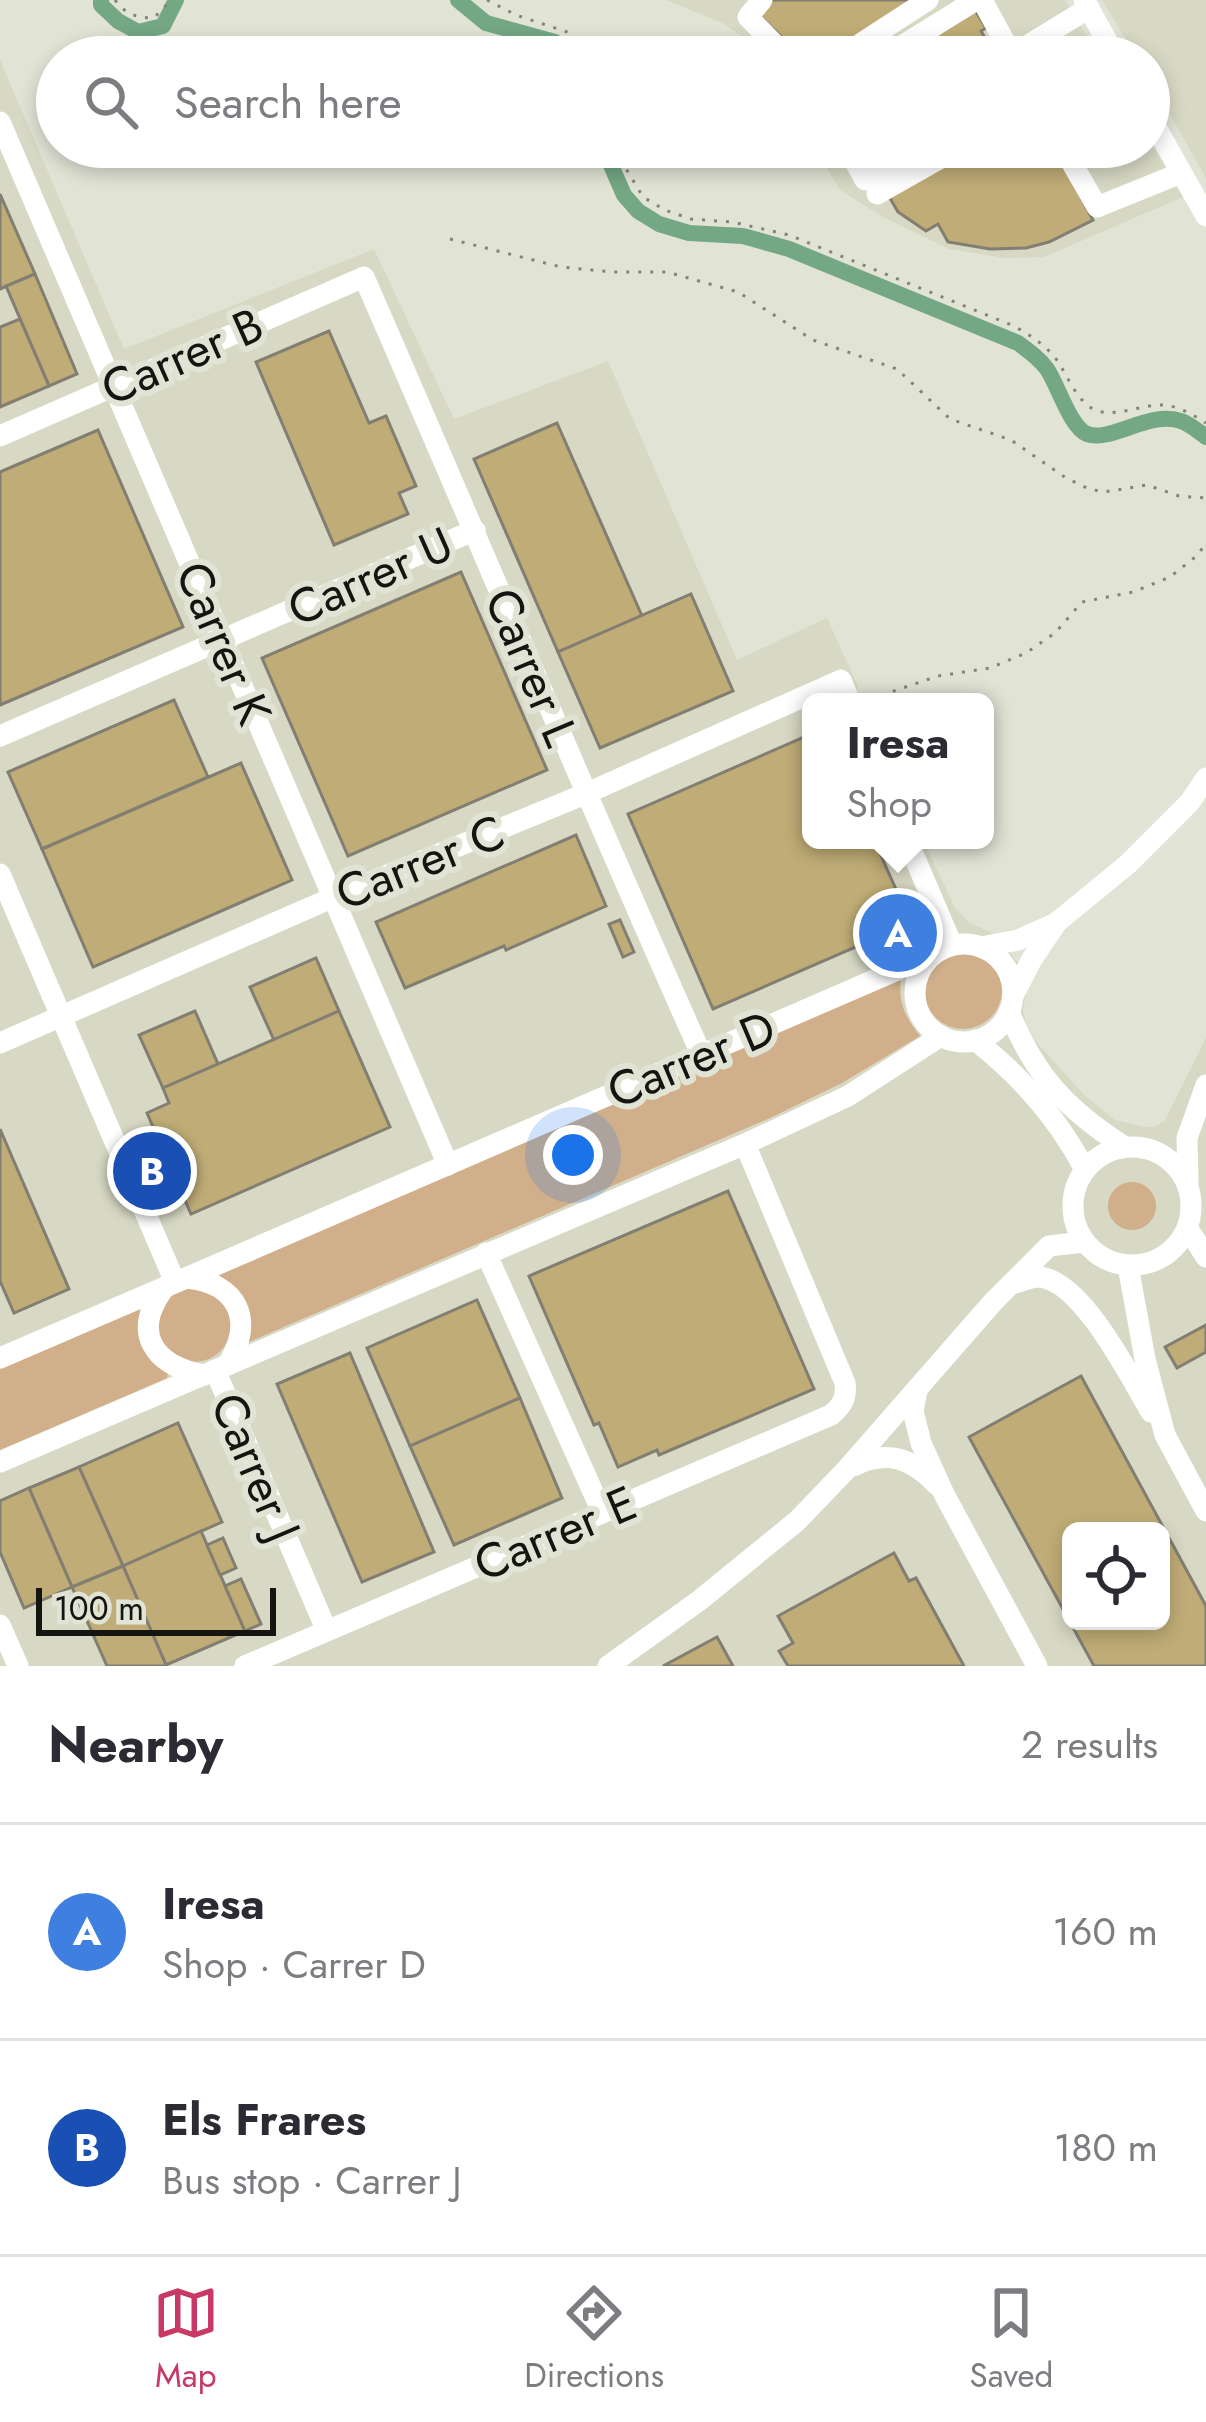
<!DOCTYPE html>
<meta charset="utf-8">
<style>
:root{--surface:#fff;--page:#f2f2f3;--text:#2b2b33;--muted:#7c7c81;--line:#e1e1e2;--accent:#c83a65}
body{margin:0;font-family:Jost,sans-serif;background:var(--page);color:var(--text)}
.controls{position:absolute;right:36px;bottom:36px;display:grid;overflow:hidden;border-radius:18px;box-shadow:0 6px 18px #0003}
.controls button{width:108px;height:108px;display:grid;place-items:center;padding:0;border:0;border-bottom:3px solid var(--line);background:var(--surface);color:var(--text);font:60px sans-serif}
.scale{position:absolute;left:36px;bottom:30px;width:240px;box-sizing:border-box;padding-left:12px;border:6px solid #141410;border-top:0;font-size:33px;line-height:42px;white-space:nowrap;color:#141410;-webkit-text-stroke:9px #e1e3d5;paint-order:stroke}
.you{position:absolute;left:573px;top:1155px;width:42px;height:42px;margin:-30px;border:9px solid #fff;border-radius:50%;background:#1a73e8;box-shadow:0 0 0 18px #1a73e833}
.badge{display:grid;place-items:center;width:78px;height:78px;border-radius:50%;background:var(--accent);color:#fff;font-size:39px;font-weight:700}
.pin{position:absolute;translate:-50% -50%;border:6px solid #fff;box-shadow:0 3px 12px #0006}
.popup{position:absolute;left:802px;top:693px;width:192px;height:156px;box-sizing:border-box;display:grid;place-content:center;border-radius:18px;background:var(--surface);filter:drop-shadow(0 3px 9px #0005);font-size:39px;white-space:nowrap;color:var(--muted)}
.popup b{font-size:45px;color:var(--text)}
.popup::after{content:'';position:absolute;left:50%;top:100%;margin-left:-24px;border:24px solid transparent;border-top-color:var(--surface)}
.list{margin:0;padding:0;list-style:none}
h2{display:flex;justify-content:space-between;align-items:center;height:156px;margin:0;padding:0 48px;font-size:51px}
h2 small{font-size:39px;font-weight:400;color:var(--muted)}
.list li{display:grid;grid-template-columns:78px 1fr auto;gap:36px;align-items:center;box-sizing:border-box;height:216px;padding:0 48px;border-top:3px solid var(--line)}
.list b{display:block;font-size:45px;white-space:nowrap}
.list p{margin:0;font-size:39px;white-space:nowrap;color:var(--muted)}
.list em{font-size:39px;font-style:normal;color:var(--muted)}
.icon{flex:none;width:66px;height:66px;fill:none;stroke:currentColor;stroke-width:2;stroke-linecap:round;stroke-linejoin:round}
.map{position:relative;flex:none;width:1206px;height:1666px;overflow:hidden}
.search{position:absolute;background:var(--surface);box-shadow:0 6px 18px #0003;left:36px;right:36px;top:36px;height:132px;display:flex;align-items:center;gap:30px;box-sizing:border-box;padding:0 42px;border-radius:66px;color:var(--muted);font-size:45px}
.sheet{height:588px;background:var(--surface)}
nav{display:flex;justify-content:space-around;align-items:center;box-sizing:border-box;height:168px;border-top:3px solid var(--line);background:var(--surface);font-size:33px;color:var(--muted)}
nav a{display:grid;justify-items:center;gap:6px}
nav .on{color:var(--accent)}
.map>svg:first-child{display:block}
.built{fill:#d7d9c4;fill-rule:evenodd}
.green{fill:#d0af8a}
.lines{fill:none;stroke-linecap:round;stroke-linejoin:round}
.canal{stroke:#74a784;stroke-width:16}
.building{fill:#bfac76;stroke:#827e72;stroke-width:3;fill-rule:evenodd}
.path{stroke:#82847a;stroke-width:3;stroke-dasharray:3 9;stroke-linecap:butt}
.minor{stroke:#fff;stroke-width:21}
.labels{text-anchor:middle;stroke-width:12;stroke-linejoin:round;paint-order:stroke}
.street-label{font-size:48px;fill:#141410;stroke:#e1e3d5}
</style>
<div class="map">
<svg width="1206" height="1666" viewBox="0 0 1206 1666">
<rect width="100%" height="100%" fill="#e1e3d5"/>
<!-- built -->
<g class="built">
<polygon points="666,0 1065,0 1099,57 759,57 748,40 722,23"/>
<polygon points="1102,0 1206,0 1206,178 1149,77 1149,57 1137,57"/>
<path d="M0 60 124 349 374 249 454 419 608 361 737 660 827 618 858 686 853 702H811V840H923L955 908 969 922 994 934 1029 976 1023 1010 1027 1032 1085 1096 1115 1120 1145 1127 1157 1126 1165 1120 1206 1038V1666H0ZM1071 1531H1161V1621H1071Z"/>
<polygon points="1149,140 1183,197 1044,257 1005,258 949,249 883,217 840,190 814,147 1149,147"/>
</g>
<!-- green -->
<g class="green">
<circle cx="963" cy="990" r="39"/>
<path d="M901 979C898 1003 905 1017 920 1036L842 1083 770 1118 249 1342 219 1274Z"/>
<circle cx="1132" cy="1206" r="24"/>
<circle cx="194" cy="1325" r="37"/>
<polygon points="139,1308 168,1372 167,1378 0,1450 0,1368"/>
</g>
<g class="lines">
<!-- canal -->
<g class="canal">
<polyline points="101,0 101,5 118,21 138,32 163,26 176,0"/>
<polyline points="458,0 486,23 555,42 571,57"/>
<path d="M603 147 624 195 638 211 659 224 689 233 743 236 789 249 1018 343C1029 351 1039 358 1047 369 1058 385 1070 427 1087 434 1110 443 1150 410 1181 421 1190 424 1199 432 1206 437"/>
</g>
</g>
<!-- building -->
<g class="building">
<polygon points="770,0 920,0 828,57 802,57 758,14"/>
<polygon points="974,8 986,28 981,31 996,57 900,57"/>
<polygon points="861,147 913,147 874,170"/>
<polygon points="969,147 1054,147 1093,220 1049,242 1026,248 990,249 948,242 938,224 926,231 898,212 887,193"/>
<polygon points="0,194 35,274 0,289"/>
<polygon points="35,274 77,374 49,386 6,286"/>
<polygon points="20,319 49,386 0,407 0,327"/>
<polygon points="329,331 369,423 386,416 416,486 399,493 408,514 334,545 256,362"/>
<polygon points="557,423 642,616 558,652 474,459"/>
<polygon points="98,430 183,627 0,705 0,472"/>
<polygon points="461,572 547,770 348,856 262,658"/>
<polygon points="691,594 733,691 600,748 558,652"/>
<polygon points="174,700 208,777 42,849 8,772"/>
<polygon points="811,734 811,840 874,840 911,923 713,1009 628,814"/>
<polygon points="241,763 292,880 93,967 42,849"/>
<polygon points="576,835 606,906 506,950 504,946 405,988 376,922"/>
<polygon points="620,920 634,952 623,957 609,924"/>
<polygon points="316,958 339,1011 274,1040 250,987"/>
<polygon points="195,1011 218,1064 163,1088 139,1035"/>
<polygon points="339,1011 390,1127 191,1214 147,1113 169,1103 163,1088"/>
<polygon points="0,1129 69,1289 14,1313 0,1281"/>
<polygon points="728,1191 814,1389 659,1455 657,1450 618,1467 599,1423 594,1425 529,1276"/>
<polygon points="477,1300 520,1398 410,1446 367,1348"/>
<polygon points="1206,1325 1206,1352 1177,1368 1165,1347"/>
<polygon points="350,1353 434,1552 362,1582 277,1384"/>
<path d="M1081 1376 1206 1606V1666H1094L969 1437ZM1071 1531H1161V1621H1071Z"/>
<polygon points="520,1398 562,1498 454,1545 410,1446"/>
<polygon points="178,1423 222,1522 123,1566 79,1467"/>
<polygon points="79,1467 123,1566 72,1587 29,1488"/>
<polygon points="29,1488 72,1587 24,1608 0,1552 0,1501"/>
<polygon points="201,1531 245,1631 166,1665 123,1566"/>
<polygon points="223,1538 236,1568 220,1575 207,1545"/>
<polygon points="894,1553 909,1581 916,1578 964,1666 788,1666 779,1651 793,1643 778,1616"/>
<polygon points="123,1566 166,1665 164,1666 107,1666 72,1587"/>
<polygon points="241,1579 261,1624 245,1631 225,1586"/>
<polygon points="717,1637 733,1666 663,1666"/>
</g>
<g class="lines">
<!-- path -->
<g class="path">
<path d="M115 0C125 14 137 18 154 18L171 0"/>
<polyline points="487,0 516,15 573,34 589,57"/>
<path d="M619 147 625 167 643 197 665 210 691 219 732 222 789 235 1014 326C1028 334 1041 342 1052 354 1067 370 1075 404 1098 411 1119 417 1142 404 1163 405 1179 406 1193 415 1206 423"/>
<polyline points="450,239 561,267 612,272 667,272 738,292 813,340 897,369 950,419 1011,440 1066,478 1089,489 1104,492 1147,485 1179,496 1206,498"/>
<polyline points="870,699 938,676 990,668 1026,653 1055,633 1082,602 1133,592 1170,577 1199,554 1206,541"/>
</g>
<!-- minor -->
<g class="minor">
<polyline points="762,0 748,17 787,57"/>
<polyline points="982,0 1013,57"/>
<polyline points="1084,0 1116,57"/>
<polyline points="1012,55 1089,8"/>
<polyline points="840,57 928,0"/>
<polyline points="884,57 976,0"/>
<polyline points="1149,115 1206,216"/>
<polyline points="0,122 448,1165"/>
<polyline points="847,147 865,180 924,147"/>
<polyline points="1088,147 1069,158 1097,207 1181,173"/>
<polyline points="877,194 960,147"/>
<path d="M0 436 364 277C477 536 586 797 702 1056"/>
<polyline points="0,736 475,530"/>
<polyline points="907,840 952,945"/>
<polyline points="0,874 175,1282"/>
<circle cx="964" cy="993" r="49"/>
<polyline points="981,947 1018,940 1056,923 1128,864 1190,802 1206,778"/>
<polyline points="1013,996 1032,959 1055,925"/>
<path d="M1009 1012C1035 1076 1067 1110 1125 1147"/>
<path d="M975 1040C1022 1077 1058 1118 1085 1170"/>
<polyline points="0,1043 334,897 585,794 841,680 850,702"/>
<circle cx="1132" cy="1206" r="59"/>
<polyline points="1188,1183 1187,1138 1206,1085"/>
<polyline points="1188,1229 1206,1257"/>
<polyline points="486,1253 602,1512"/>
<polyline points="1128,1266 1145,1359 1165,1435 1206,1511"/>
<polyline points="186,1278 932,955"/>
<path d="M1012 1284C1019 1282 1031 1277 1039 1277 1082 1280 1130 1377 1151 1412"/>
<path d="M165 1287C131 1332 152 1365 204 1375L745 1144 848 1096 941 1036"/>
<path d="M0 1358 186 1278C238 1283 255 1320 228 1364"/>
<polyline points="215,1370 326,1629"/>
<polyline points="917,1391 913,1411 921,1443 944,1494 1037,1666"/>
<polyline points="0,1462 203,1375"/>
<path d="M853 1466C887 1449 912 1458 937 1485"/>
<polyline points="0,1625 18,1666"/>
<path d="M245 1666 831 1415C842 1406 847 1398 845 1383L745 1144"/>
<polyline points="608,1666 700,1600 797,1521 847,1469 993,1302 1049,1246 1084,1242"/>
</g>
</g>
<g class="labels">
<!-- street labels -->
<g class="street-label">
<text transform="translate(182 356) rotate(-24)" y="17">Carrer B</text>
<text transform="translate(370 576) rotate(-24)" y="17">Carrer U</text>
<text transform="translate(224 643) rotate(67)" y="17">Carrer K</text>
<text transform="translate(532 667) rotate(67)" y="17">Carrer L</text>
<text transform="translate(420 862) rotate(-22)" y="17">Carrer C</text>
<text transform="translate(691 1059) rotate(-23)" y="17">Carrer D</text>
<text transform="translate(256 1467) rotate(67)" y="17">Carrer J</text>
<text transform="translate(555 1533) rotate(-23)" y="17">Carrer E</text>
</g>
</g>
</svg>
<div class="controls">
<button><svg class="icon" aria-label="locate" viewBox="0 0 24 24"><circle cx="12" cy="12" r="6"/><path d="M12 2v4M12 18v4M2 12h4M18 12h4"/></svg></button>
</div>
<div class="scale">100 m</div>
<div class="you"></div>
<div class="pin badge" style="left:898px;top:933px;background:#3f7fe0">A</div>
<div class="popup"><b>Iresa</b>Shop</div>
<div class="pin badge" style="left:152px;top:1171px;background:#1a4fb4">B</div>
<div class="search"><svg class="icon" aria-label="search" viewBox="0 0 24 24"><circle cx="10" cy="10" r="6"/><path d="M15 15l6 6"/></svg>Search here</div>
</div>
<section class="sheet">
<h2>Nearby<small>2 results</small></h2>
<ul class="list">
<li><span class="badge" style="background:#3f7fe0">A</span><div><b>Iresa</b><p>Shop · Carrer D</p></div><em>160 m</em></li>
<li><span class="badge" style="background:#1a4fb4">B</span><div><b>Els Frares</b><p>Bus stop · Carrer J</p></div><em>180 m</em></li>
</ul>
</section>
<nav>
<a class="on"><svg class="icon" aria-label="map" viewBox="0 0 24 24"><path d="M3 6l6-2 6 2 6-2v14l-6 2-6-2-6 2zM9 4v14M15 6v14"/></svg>Map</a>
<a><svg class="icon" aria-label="directions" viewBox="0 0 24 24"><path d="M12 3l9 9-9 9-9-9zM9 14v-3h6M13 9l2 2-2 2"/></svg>Directions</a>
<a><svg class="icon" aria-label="saved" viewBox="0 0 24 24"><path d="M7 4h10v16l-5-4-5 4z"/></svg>Saved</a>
</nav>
